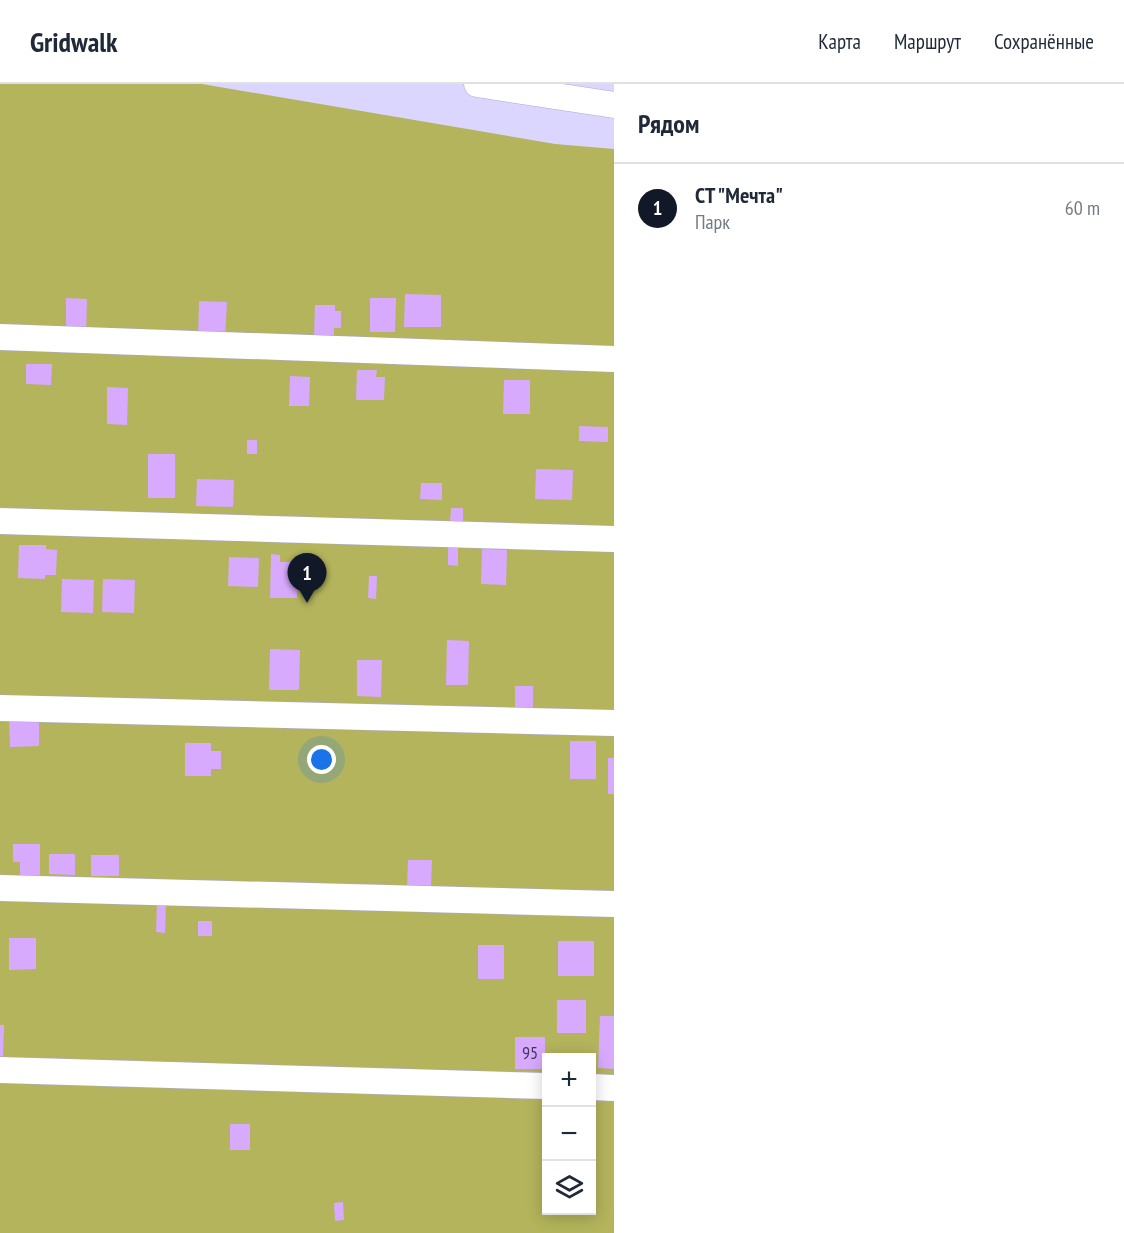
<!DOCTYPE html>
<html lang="ru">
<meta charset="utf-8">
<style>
:root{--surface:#fff;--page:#f2f2f3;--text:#1f2937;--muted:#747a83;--line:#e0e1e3;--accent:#111827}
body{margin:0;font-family:"PT Sans Narrow",sans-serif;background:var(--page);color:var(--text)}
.controls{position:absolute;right:18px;bottom:18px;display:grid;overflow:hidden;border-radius:0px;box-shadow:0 3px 15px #0003}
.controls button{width:54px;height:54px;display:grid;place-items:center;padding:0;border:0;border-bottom:2px solid var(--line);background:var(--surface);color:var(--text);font:30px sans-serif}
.you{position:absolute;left:322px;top:676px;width:21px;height:21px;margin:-15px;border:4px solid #fff;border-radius:50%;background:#1a73e8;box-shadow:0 0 0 9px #1a73e833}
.badge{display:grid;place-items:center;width:39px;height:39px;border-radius:50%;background:var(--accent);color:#fff;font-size:20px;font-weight:700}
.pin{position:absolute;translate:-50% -50px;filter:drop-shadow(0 2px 3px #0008)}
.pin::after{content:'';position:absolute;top:32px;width:21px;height:18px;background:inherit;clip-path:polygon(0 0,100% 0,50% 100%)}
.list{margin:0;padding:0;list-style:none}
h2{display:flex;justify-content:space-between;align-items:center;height:78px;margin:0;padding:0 24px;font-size:26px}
h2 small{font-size:20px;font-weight:400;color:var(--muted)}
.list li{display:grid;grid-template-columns:39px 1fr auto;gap:18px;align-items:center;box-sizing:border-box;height:90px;padding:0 24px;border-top:2px solid var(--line)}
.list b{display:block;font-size:22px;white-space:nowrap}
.list p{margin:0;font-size:20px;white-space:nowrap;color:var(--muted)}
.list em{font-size:20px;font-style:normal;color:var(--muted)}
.icon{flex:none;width:33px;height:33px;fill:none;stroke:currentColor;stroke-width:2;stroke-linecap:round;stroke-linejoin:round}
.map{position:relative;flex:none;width:614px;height:1149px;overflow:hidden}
header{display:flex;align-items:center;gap:36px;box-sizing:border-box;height:84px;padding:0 30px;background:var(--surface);border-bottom:2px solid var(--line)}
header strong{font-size:28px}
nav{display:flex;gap:33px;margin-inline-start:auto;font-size:21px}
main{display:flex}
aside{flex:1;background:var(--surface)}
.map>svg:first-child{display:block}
.green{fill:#b3b45b;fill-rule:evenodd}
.building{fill:#d8aafe}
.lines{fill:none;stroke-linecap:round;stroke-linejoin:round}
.minor-casing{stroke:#aca9ce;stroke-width:27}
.minor{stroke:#fff;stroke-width:26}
.labels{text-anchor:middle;stroke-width:5;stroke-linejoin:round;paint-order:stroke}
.number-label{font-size:18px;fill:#443857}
</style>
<header>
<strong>Gridwalk</strong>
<nav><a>Карта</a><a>Маршрут</a><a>Сохранённые</a></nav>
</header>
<main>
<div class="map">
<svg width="614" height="1149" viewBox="0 0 614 1149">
<rect width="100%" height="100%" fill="#dad6fd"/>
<!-- green -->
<path class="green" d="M0 0H202L555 60 614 65V1149H0ZM546 974H592V1126H546Z"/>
<!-- building -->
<g class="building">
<polygon points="405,210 441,211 441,243 404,243"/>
<polygon points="66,214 87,215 86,250 66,249"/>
<polygon points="370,214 396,214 395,248 370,248"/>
<polygon points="199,217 227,218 225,255 198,254"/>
<polygon points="315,221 335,221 335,227 341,227 341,244 334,244 334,251 314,251"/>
<polygon points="26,280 52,280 51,301 26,300"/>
<polygon points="357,286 377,286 376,293 385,293 384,316 356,316"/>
<polygon points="290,292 310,293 309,322 289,322"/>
<polygon points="504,296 530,296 530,330 503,330"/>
<polygon points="107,303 128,304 127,341 107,340"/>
<polygon points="579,342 608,343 608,358 579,357"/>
<rect x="247" y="356" width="10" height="14"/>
<rect x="148" y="370" width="27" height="44"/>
<polygon points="536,385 573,386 572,416 535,415"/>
<polygon points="197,395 234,396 233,423 196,422"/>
<polygon points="421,399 442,399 442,416 420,415"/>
<polygon points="451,424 463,424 463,439 450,439"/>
<polygon points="19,461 46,461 46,465 57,466 56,491 45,491 45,495 18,494"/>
<polygon points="448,463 458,464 458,482 448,481"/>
<polygon points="482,465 507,466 506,501 481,500"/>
<polygon points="271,470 280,471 280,478 298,478 297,514 270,514"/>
<polygon points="229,473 259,474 258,503 228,502"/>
<polygon points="369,492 377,492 376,515 368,514"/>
<polygon points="62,495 94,496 93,529 61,528"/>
<polygon points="103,495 135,496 134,529 102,528"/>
<polygon points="447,556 469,557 468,601 446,601"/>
<polygon points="270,565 300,566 299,606 269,606"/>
<polygon points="357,576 382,576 381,613 357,612"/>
<polygon points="515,602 533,602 533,625 515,624"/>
<polygon points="9,633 39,633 39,662 10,663"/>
<rect x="570" y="657" width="26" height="38"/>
<polygon points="185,659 211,659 211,667 221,667 221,685 211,685 211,692 185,692"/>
<rect x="608" y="674" width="6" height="36"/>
<polygon points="13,760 40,760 40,792 20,792 20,778 13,778"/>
<polygon points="49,770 75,770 75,791 49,790"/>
<rect x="91" y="771" width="28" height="21"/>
<polygon points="408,776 432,776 431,804 407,804"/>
<polygon points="157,819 166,819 165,849 156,848"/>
<rect x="198" y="837" width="14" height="15"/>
<polygon points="9,854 36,854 36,885 9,886"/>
<rect x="558" y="857" width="36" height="35"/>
<rect x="478" y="861" width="26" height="34"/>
<rect x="557" y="916" width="29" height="33"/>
<polygon points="600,932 614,932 614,985 598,984"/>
<polygon points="0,941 4,941 3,973 0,972"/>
<rect x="515" y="953" width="30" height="32"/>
<rect x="230" y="1040" width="20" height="26"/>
<polygon points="343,1118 344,1136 335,1137 334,1119"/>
</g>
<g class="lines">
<!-- minor casing -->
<g class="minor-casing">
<g id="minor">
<polyline points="477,0 614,21"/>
<polyline points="0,253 614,275"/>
<polyline points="0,437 614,455"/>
<polyline points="0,624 614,639"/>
<polyline points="0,804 614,820"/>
<polyline points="0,986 546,1002"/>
<polyline points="592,1003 614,1004"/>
</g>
</g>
<!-- minor -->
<use href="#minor" class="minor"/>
</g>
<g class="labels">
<!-- number labels -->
<g class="number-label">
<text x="530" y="975">95</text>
</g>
</g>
</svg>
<div class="controls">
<button>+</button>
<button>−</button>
<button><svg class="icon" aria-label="layers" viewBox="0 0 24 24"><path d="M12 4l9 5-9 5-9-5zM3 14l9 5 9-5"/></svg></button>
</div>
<div class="you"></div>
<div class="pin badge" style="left:307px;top:519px">1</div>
</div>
<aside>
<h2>Рядом<small></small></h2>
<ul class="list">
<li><span class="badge">1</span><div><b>СТ &quot;Мечта&quot;</b><p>Парк</p></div><em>60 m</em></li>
</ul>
</aside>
</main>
